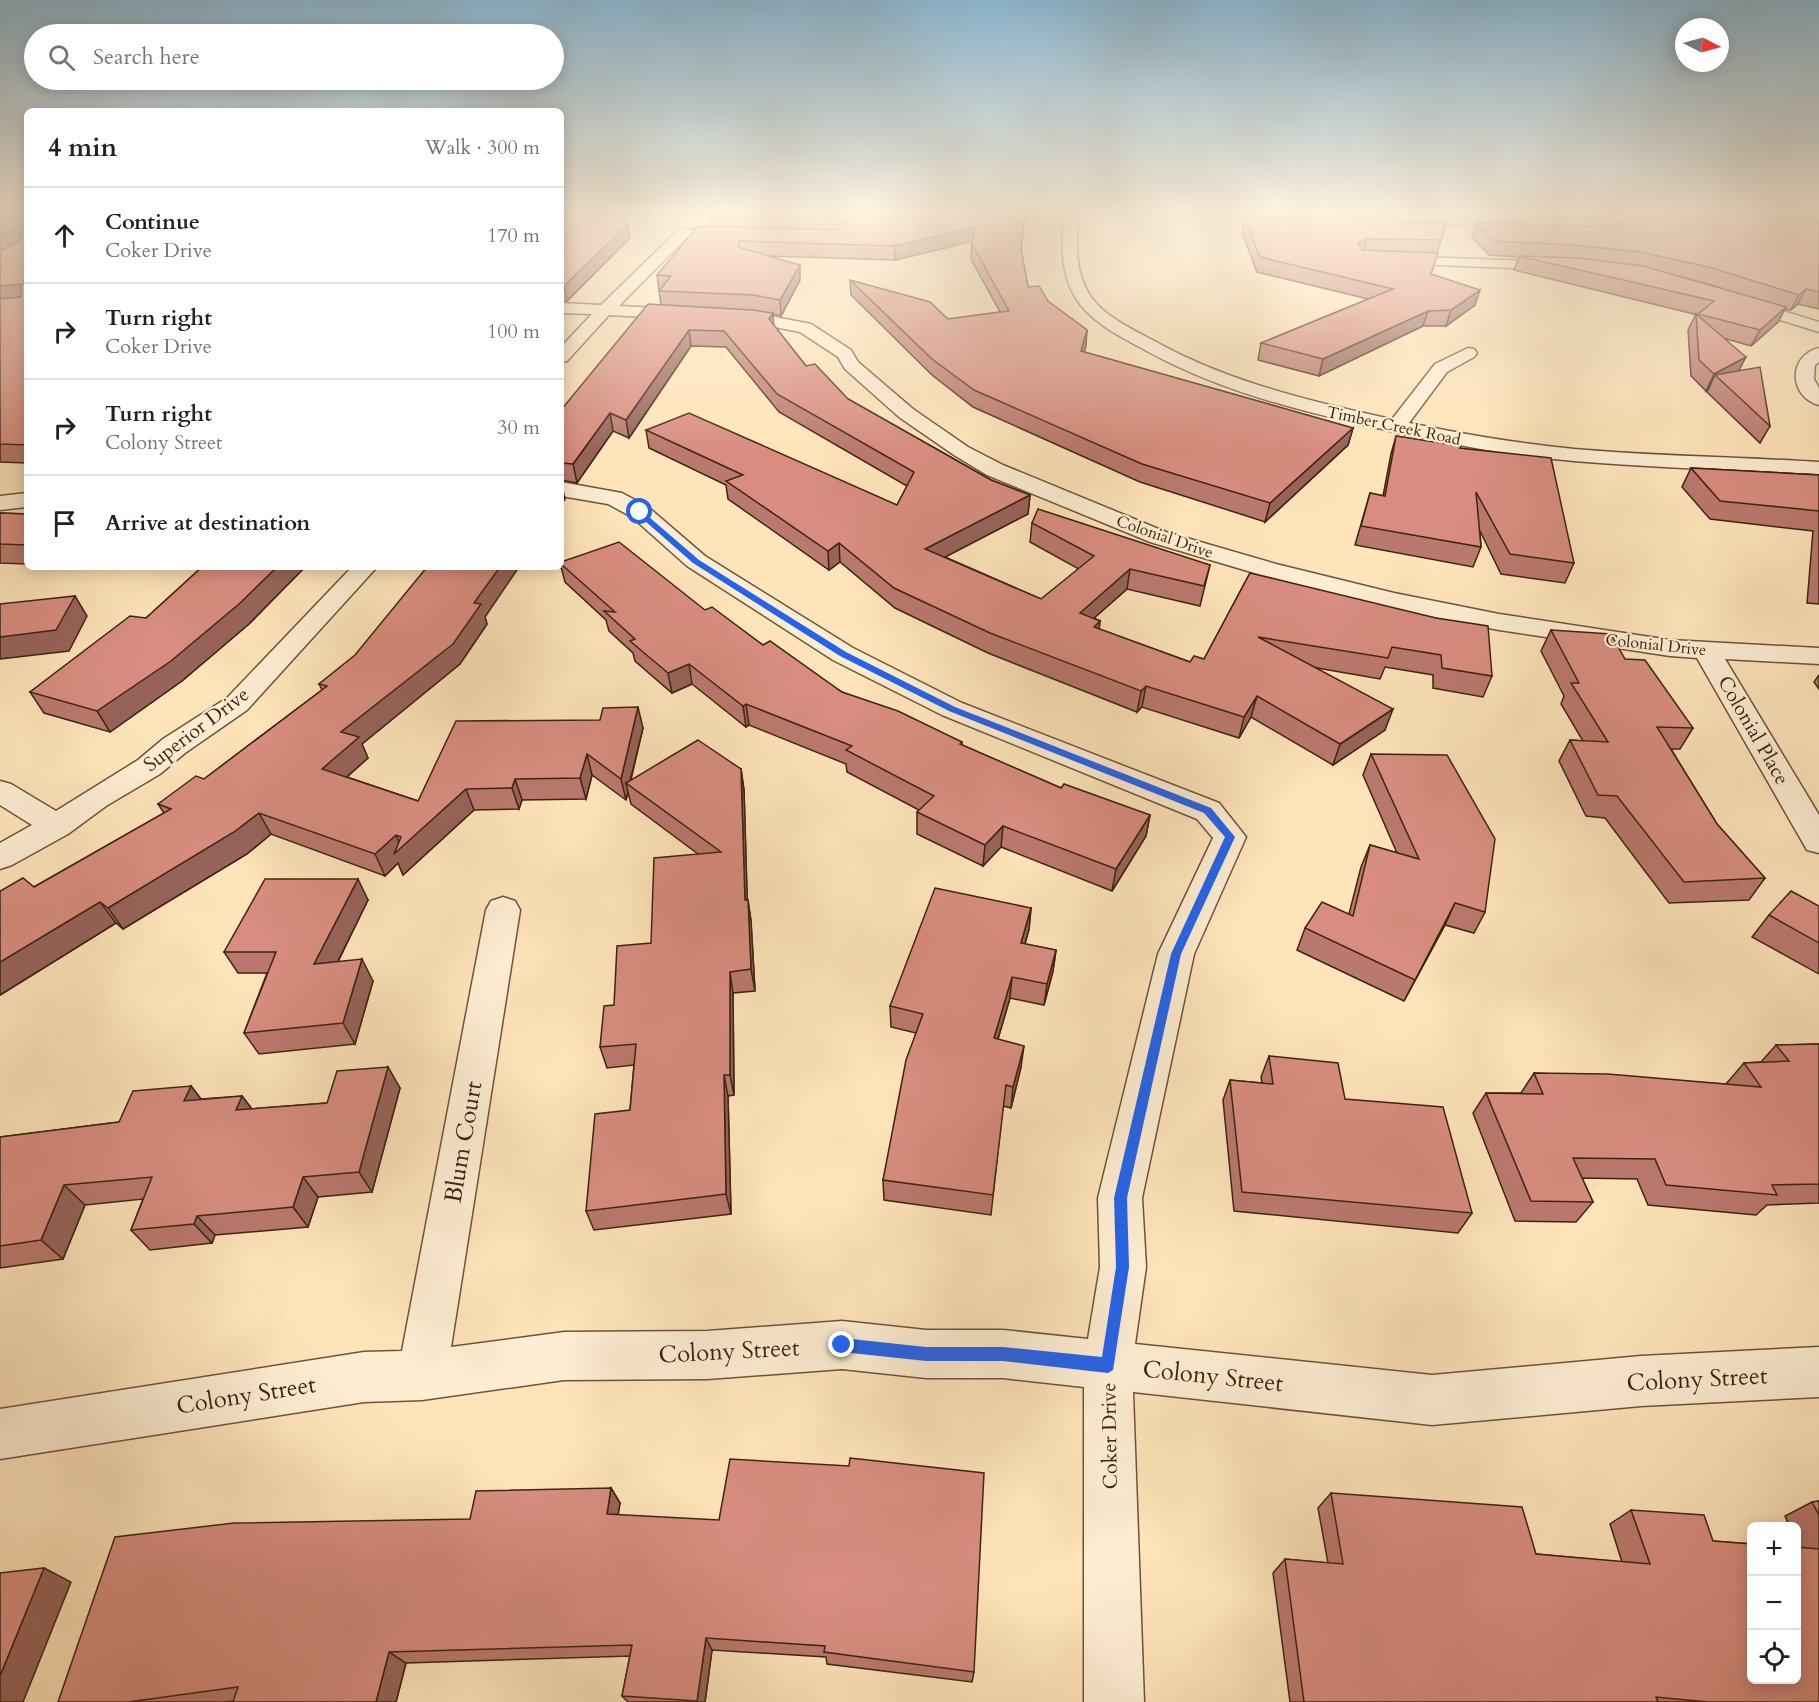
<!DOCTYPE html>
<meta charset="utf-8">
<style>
:root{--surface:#fff;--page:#f2f2f2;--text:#202124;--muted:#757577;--line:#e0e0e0}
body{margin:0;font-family:Cardo,serif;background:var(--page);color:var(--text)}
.controls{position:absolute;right:18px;bottom:18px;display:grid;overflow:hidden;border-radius:9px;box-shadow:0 3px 15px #0003}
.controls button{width:54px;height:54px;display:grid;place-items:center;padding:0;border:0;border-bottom:2px solid var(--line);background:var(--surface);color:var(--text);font:30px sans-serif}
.compass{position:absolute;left:1675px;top:18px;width:54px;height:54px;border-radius:50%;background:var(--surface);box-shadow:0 3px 15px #0003;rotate:96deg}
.stop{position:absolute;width:18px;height:18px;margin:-14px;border:4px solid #2563eb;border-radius:50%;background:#fff}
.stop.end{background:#2563eb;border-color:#fff;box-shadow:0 2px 6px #0008}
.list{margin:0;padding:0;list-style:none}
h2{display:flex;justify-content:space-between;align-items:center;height:78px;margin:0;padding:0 24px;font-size:26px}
h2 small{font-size:20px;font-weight:400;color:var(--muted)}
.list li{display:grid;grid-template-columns:39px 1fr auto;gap:18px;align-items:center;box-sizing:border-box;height:96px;padding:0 24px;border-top:2px solid var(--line)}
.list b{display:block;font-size:22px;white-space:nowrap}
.list p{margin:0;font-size:20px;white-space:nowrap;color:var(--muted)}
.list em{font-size:20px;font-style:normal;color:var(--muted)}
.icon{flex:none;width:33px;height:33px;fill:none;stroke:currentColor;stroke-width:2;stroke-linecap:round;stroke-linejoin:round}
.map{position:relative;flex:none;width:1819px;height:1702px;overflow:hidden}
.search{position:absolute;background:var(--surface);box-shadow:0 3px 15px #0003;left:24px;top:24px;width:540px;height:66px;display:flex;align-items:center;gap:15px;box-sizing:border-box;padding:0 21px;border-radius:33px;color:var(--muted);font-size:22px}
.panel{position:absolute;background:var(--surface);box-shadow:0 3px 15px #0003;left:24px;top:108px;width:540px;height:462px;border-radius:9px}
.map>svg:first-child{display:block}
.green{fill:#c2c48e;stroke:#80744f;stroke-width:1.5}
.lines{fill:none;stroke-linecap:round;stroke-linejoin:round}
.minor-casing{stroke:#6e533a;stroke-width:3}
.tertiary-casing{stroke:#6e533a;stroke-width:3}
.path{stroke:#3e2310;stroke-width:1.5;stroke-dasharray:2 1.5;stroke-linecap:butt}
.minor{fill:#feedd2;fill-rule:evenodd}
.tertiary{fill:#feedd2;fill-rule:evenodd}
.wall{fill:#ba796e;stroke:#3e2310;stroke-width:1.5;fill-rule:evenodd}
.shaded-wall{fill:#97635a;stroke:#3e2310;stroke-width:1.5}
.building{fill:#d88d80;stroke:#3e2310;stroke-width:1.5}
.route{fill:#2563eb}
.labels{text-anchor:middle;stroke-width:4.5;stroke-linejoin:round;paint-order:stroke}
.far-street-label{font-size:16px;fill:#3e2310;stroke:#feedd2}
.street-label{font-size:20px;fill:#3e2310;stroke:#feedd2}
.near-street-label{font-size:24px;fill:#3e2310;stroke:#feedd2}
</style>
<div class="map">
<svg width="1819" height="1702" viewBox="0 0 1819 1702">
<rect width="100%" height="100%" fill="#fee4b9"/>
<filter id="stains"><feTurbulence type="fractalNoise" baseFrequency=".00333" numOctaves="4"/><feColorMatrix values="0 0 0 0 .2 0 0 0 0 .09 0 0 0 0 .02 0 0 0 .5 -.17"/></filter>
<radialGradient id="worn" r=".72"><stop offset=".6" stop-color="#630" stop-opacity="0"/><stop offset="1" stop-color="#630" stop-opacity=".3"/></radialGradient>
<!-- green -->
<polygon class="green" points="1094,213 1557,213 1576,231 1094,215"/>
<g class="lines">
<!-- minor casing -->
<g class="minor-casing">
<g id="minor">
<polygon points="683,229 736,231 743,235 736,239 687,237 619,306 754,313 811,324 851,350 858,362 913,409 968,447 1003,465 1166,532 1276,564 1394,593 1499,614 1670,640 1819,648 1819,664 1725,659 1819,815 1819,853 1807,850 1697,658 1670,656 1499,630 1394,609 1258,574 1150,542 987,475 954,455 899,417 845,369 838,357 800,332 754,323 609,315 567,361 561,362 561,347 592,314 561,313 561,303 601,305 678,230"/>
<polygon points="1391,256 1561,262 1568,266 1561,270 1386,263 1384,260"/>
<polygon points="1738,297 1819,322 1819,332 1732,305 1730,302"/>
<polygon points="1468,348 1474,349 1477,353 1474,357 1447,372 1403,431 1389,431 1386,427 1435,364"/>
<path d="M1819 348V362L1815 365 1814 379 1819 388V405C1789 397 1787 356 1819 348Z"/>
<polygon points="561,482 622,493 648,507 705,556 853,648 962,703 1219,803 1246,837 1194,954 1142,1198 1146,1267 1135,1344 1432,1375 1641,1356 1819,1347 1819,1397 1641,1406 1432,1425 1133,1392 1144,1702 1084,1702 1084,1387 1003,1378 926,1378 842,1369 707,1379 564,1380 422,1400 364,1402 0,1459 0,1409 364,1352 402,1351 486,910 491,901 503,897 515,901 520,910 451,1347 564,1332 707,1331 842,1321 926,1330 1003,1330 1088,1339 1100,1267 1098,1198 1158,954 1213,838 1197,819 942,715 833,660 687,566 632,517 608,504 561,496"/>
<polygon points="27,493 27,507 0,510 0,496"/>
<polygon points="352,567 377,567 247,710 185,753 160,774 106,806 68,834 12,865 0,869 0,843 32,825 0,805 0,781 11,784 56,811 138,760 163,739 227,698"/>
</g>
</g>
<!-- tertiary casing -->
<g class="tertiary-casing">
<path id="tertiary" d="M1065 213H1079C1076 241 1074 273 1091 297 1106 318 1136 331 1158 343 1222 378 1293 397 1364 413 1433 429 1503 442 1574 449 1655 456 1737 457 1819 462V474C1738 470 1656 468 1574 461 1499 455 1425 439 1351 422 1281 406 1210 386 1147 351 1121 337 1090 322 1075 297 1060 271 1061 241 1065 213Z"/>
</g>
<!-- path -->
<g class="path">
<polyline points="1261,213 1302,215"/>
<polyline points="1322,214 1333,213"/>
</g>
<!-- minor -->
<use href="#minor" class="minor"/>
<!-- tertiary -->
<use href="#tertiary" class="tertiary"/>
</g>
<!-- wall -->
<g class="wall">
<polygon points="0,213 27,213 27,463 0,462"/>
<polygon points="561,213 628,224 630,238 567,301 561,301"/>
<polygon points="1025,213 1021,251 1028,287 1087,330 1084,352 1353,428 1348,445 1265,522 1253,518 1140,482 973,407 932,375 851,295 850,280 948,319 1000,312 971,259 972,241 895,260 769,256 800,280 781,316 773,314 773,324 806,366 848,399 991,480 1030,495 1028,514 945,557 1041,599 1079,569 1030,542 1032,523 1210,565 1200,606 1127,589 1094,618 1100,621 1099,629 1190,662 1204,659 1250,573 1492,676 1483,697 1433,688 1433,675 1385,667 1380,679 1317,668 1385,730 1333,765 1251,717 1239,738 1142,707 1137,712 988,653 895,608 840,562 829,570 728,499 726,485 649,448 646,430 897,505 907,486 779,412 726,347 691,346 629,438 613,431 577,483 561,480 561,410 661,305 657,275 710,226 708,214"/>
<path d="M1574 213H1819V309L1798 304 1791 310 1785 309 1778 322 1751 346 1723 338 1739 371 1770 426 1760 443 1707 392 1708 390 1706 391 1691 376 1688 330 1696 314 1697 316 1698 315 1514 270 1519 257 1489 255 1472 237 1477 223 1595 226ZM1685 278 1705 283 1731 291Z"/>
<polygon points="1371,219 1396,222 1446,223 1431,274 1475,305 1446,326 1423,326 1319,376 1258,360 1261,343 1368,299 1257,272 1242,233 1245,220"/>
<polygon points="1396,436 1460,448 1574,563 1565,583 1501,574 1480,531 1481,547 1473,567 1355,545 1370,493 1383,496 1391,454"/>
<polygon points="1691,468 1819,475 1819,604 1807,603 1813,531 1710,519 1682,487"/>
<polygon points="0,513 27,514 27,564 0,563"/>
<polygon points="561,562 705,610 842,692 962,742 962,745 1061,788 1150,815 1146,836 1112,891 1001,847 983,866 917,834 917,812 919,810 847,772 846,764 749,725 746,727 692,684 672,693 635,661 633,653 609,631 606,620 565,582 561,567"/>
<polygon points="202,567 305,567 249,624 182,681 110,732 44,713 30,692 146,618"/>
<polygon points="485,617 487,624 460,664 362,744 368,758 347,777 418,801 643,728 631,780 741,769 744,790 747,900 748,900 751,921 755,991 733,993 734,1095 728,1096 731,1214 594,1230 586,1211 630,1110 634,1065 607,1068 600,1047 614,1005 651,943 698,854 631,804 628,792 626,800 592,775 586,799 522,800 519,809 474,810 403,875 398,863 385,876 271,834 247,854 123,929 116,923 0,995 0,891 34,887 164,813 158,804 204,779 322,690 319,684"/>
<polygon points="1551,630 1625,659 1693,728 1680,749 1671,749 1717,824 1765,878 1749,900 1669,903 1605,818 1586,816 1559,761 1570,740 1583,741 1561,704 1564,696 1541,651"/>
<polygon points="1819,675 1819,689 1814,682"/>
<polygon points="1371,754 1485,912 1474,933 1445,925 1404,1001 1297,950 1305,928 1349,914 1361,867 1370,845 1397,853 1363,775"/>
<polygon points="368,900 338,962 373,981 355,1044 259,1054 244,1033 267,973 238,973 224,952"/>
<polygon points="1819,906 1819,974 1752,937 1769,915"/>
<polygon points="1031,908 1029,929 1025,944 1056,950 1053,971 1044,1005 1010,998 998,1039 1021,1067 1011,1108 1003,1106 991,1215 884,1200 883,1180 916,1033 891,1027 890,1006"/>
<polygon points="1819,1044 1819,1203 1767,1205 1756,1215 1648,1205 1637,1179 1582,1178 1593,1202 1576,1222 1515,1221 1473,1113 1486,1093 1521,1093 1534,1073 1726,1084 1744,1063 1761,1062 1776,1045"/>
<polygon points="1269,1056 1345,1099 1472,1213 1458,1233 1234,1211 1223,1100 1230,1080 1262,1083 1261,1077"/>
<polygon points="388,1067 400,1088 372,1192 318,1197 308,1227 215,1235 212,1243 150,1250 131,1230 143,1199 85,1205 63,1259 0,1268 0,1137 119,1122 191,1086 201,1099 242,1096 252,1109 327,1103"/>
<polygon points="611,1488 620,1503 618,1514 974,1672 972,1682 827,1664 826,1657 712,1650 705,1702 628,1702 622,1696 630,1656 406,1663 396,1702 233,1702 233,1701 223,1702 58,1702 470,1519"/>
<polygon points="1331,1493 1536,1554 1622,1562 1610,1524 1631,1510 1713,1541 1801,1548 1797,1538 1797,1527 1790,1527 1785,1516 1812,1502 1819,1501 1819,1702 1290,1702 1273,1573 1285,1559 1328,1563 1318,1508"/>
</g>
<!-- shaded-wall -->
<g class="shaded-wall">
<polygon points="628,224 630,238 567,301 564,286"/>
<polygon points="19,225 26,239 0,254 0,236"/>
<polygon points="975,227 975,241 895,260 895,246"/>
<polygon points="1367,239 1363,253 1358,243"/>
<polygon points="800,265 800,280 781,316 780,300"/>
<polygon points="21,284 27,296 0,302 0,286"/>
<polygon points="1806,289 1798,304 1791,310 1799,295"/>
<polygon points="1480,290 1475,305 1446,326 1451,310"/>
<polygon points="1786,307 1778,322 1751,346 1760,330"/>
<polygon points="1428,311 1423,326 1319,376 1323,359"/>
<polygon points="773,313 774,329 769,319"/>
<polygon points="689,330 691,346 629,438 626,420"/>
<polygon points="1087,330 1086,346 1080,368 1081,351"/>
<polygon points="1746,357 1737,374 1715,375 1708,390 1706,391 1714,374"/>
<polygon points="610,413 613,431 577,483 573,464"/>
<polygon points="1353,428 1348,445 1265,522 1270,503"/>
<polygon points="561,481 565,499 561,505"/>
<polygon points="1030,495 1028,514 924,568 925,549"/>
<polygon points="839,543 840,562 829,570 828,551"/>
<polygon points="277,567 305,567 249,624 182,681 110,732 97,711"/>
<polygon points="500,567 519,567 485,617 487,624 460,664 362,744 368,758 332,790 322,769 341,732"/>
<polygon points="1130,569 1127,589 1077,633 1080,613"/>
<polygon points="75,596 87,616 69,651 0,659 0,637"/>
<polygon points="1100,621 1098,641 1094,627"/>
<polygon points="689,664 692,684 672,693 668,673"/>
<polygon points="1146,686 1142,707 1137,712 1141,691"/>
<polygon points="1257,696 1251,717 1239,738 1244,717"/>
<polygon points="746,704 749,725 746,727 743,706"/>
<polygon points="638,707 643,728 629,785 626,783 628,792 626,800 621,779"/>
<polygon points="1393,709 1385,730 1333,765 1340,744"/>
<polygon points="587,754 592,775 586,799 580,778"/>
<polygon points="741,769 744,790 748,921 745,900"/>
<polygon points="515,779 522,800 519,809 512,788"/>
<polygon points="466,789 474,810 403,875 398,863 385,876 375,854 396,835 401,847"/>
<polygon points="259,813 271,834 247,854 123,929 108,908"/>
<polygon points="1150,815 1146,836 1112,891 1116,869"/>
<polygon points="1003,826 1001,847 983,866 985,845"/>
<polygon points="358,879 368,900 326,985 314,964"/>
<polygon points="748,900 751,921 755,991 751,969"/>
<polygon points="100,902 116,923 0,995 0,962"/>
<polygon points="1455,903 1445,925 1404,1001 1415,980"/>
<polygon points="1031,908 1029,929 1019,964 1021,943"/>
<polygon points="1056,950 1053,971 1044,1005 1047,984"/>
<polygon points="362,959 373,981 355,1044 343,1023"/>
<polygon points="730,972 733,993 734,1095 730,1075"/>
<polygon points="1012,977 1010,998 992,1059 994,1038"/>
<polygon points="1024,1046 1021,1067 1011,1108 1013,1087"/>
<polygon points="388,1067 400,1088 372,1192 359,1172"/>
<polygon points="724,1075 728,1096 731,1214 726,1194"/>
<polygon points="191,1086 207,1107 184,1101"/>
<polygon points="242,1096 257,1116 236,1110"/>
<polygon points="303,1177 318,1197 308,1227 293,1207"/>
<polygon points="64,1185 85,1205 63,1259 41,1240"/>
<polygon points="197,1216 215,1235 212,1243 194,1224"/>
<polygon points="611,1488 620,1503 616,1528 607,1514"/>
<polygon points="44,1568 71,1582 23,1702 0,1702 0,1676"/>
<polygon points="706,1638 712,1650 705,1702 698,1702 697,1701"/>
<polygon points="389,1652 406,1663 396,1702 376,1702"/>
</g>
<!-- building -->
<g class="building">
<polygon points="0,213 27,213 27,280 24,280 24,284 27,284 27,445 0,444 0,299 21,297 21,284 0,286 0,251 21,240 22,226 19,225 0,236"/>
<polygon points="561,213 603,213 628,224 564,286 561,286"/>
<polygon points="709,213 1025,213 1021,249 1028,287 1039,286 1048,301 1087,330 1081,351 1353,428 1270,503 1142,464 974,390 932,359 850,280 930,302 948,319 1009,311 972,244 975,227 895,246 739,241 738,247 800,265 780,300 753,295 659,291 671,276 657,275 698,226 836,230 846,225 837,218 708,214"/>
<polygon points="1315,213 1370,216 1371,219 1394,219 1396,222 1446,223 1441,240 1367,239 1358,243 1362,250 1438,253 1431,274 1480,290 1451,310 1428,311 1323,359 1261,343 1393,289 1260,257 1245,220"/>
<polygon points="1601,213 1800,213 1819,224 1819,292 1806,289 1799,295 1712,268 1641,252 1573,245 1493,241 1477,223 1625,227"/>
<polygon points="1519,256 1577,258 1643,266 1786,307 1760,330 1698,314 1714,301"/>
<polygon points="648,304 752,310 773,313 769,319 806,366 815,364 848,399 991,480 1030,495 925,549 1041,599 1094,556 1032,523 1038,509 1210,565 1204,586 1130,569 1080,613 1100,621 1094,627 1190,662 1194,656 1204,659 1250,573 1436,618 1488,626 1492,676 1442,668 1441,655 1392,647 1388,658 1258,637 1393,709 1340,744 1257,696 1244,717 1146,686 1141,691 990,633 894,588 839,543 828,551 726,481 743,475 646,430 689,413 897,505 914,472 777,394 724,331 689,330 626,420 610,413 573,464 561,463 561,410"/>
<polygon points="1696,314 1746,357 1714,374 1699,360"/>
<polygon points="1760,367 1770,426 1715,375"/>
<polygon points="1396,436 1461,446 1460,448 1551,458 1574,563 1510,554 1476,492 1481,547 1361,526 1370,493 1385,496"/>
<polygon points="1691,468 1819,475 1819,511 1720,501"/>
<polygon points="0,513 27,514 27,545 0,544"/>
<polygon points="619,542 705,610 712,607 763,645 770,641 842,692 898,711 962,742 960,744 1061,788 1064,784 1150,815 1116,869 1003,826 985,845 917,812 934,796 846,750 852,746 746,704 743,706 689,664 668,673 630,641 635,639 604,611 615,612 561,564 561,562"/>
<polygon points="202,567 277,567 239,604 171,661 97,711 30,692 130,616 146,618"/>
<polygon points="427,567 500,567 474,603 481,604 453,644 341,732 359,737 322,769 418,801 456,721 600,720 603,708 638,707 621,779 587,754 580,778 515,779 512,788 466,789 394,854 401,837 396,835 375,854 259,813 234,832 108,908 100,902 0,962 0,891 23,878 34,887 171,809 158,804 196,776 204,779 327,686 319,684 355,655"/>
<polygon points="75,596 56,630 0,637 0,604"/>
<polygon points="1551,630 1611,634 1625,659 1645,660 1693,728 1657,727 1717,824 1765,878 1684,882 1617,796 1598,795 1570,740 1608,742 1571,683 1579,683"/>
<polygon points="698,740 741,769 745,900 748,900 751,969 730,972 730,1075 724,1075 726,1194 586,1211 595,1114 630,1110 636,1044 600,1047 604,1006 614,1005 617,946 651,943 654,858 721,852 626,783"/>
<polygon points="1371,754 1447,755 1495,839 1485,912 1455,903 1415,980 1305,928 1322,902 1353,916 1370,845 1419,859"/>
<polygon points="265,879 358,879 314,964 362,959 343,1023 244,1033 276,952 224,952"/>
<polygon points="935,888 1031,908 1021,943 1056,950 1047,984 1012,977 994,1038 1024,1046 1013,1087 1006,1085 993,1195 883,1180 906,1060 923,1014 890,1006"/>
<polygon points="1791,891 1819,906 1819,943 1769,915"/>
<polygon points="1819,1044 1819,1184 1772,1185 1777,1195 1666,1185 1655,1159 1573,1158 1593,1202 1531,1201 1486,1093 1543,1094 1534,1073 1608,1074 1761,1087 1744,1063 1789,1061 1776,1045"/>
<polygon points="1269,1056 1338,1063 1345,1099 1443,1107 1472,1213 1242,1192 1230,1080 1273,1084"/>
<polygon points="388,1067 359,1172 303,1177 293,1207 197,1216 194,1224 131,1230 152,1177 64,1185 41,1240 0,1246 0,1137 119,1122 133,1091 191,1086 184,1101 242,1096 236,1110 327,1103 337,1071"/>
<polygon points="850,1458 984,1473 974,1672 824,1652 825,1646 706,1638 697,1701 622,1696 632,1645 389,1652 376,1702 233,1702 238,1687 128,1702 58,1702 115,1537 234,1523 470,1519 476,1491 611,1488 607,1514 719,1520 730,1459 849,1466"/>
<polygon points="1331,1493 1522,1507 1536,1554 1650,1564 1631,1510 1704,1515 1713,1541 1752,1544 1752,1680 1797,1680 1797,1547 1819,1549 1819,1702 1708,1702 1656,1697 1658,1702 1304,1702 1285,1559 1343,1564"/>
<polygon points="1819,1501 1819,1515 1812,1502"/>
<polygon points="44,1568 0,1676 0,1573"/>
</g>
<!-- sky -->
<linearGradient id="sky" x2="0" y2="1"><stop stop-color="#8bb8d3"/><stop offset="0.47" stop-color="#fff3e0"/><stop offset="1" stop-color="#fff3e0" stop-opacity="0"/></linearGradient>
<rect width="1819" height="451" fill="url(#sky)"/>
<!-- route -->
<polygon class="route" points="637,511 642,511 699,560 846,652 955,707 1211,808 1235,837 1181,954 1127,1198 1129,1267 1113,1370 1108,1373 1003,1361 926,1361 842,1352 837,1350 835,1345 837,1340 842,1338 926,1347 1003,1347 1102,1357 1116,1267 1114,1198 1171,954 1225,837 1204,813 949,711 840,656 693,563 637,514"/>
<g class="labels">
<!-- far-street labels -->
<g class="far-street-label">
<text transform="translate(1394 425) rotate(12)" y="6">Timber Creek Road</text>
<text transform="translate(1165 536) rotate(19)" y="6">Colonial Drive</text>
<text transform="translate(1656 644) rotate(6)" y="6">Colonial Drive</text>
</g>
<!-- street labels -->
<g class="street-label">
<text transform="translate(196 729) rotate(-37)" y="7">Superior Drive</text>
<text transform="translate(1754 730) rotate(60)" y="7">Colonial Place</text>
<text transform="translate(1109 1436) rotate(-91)" y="7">Coker Drive</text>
</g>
<!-- near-street labels -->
<g class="near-street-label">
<text transform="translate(463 1142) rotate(-80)" y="8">Blum Court</text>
<text transform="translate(729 1351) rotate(-3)" y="8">Colony Street</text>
<text transform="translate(1213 1376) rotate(6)" y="8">Colony Street</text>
<text transform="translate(1697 1379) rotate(-3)" y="8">Colony Street</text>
<text transform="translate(246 1395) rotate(-9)" y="8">Colony Street</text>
</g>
</g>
<rect width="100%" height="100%" filter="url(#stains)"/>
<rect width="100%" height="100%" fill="url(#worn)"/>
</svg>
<div class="controls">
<button>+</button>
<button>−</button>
<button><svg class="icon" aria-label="locate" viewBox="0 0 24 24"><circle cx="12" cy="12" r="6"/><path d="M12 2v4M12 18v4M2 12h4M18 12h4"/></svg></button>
</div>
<svg class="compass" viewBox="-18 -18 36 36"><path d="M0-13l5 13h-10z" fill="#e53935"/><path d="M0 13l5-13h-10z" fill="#757577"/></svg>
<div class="stop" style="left:640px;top:512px"></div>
<div class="stop end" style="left:842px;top:1345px"></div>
<div class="search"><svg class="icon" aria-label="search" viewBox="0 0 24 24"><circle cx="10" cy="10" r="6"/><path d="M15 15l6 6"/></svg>Search here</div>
<section class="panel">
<h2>4 min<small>Walk · 300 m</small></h2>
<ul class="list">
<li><svg class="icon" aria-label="ahead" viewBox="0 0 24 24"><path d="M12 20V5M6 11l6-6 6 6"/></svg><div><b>Continue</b><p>Coker Drive</p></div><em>170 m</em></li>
<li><svg class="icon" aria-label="right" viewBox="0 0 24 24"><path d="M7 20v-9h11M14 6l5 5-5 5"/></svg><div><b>Turn right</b><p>Coker Drive</p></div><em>100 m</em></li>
<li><svg class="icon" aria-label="right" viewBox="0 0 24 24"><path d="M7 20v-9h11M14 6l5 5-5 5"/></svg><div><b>Turn right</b><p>Colony Street</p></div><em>30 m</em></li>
<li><svg class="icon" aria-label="arrive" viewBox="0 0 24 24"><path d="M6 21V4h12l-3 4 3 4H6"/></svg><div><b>Arrive at destination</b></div></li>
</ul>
</section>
</div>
